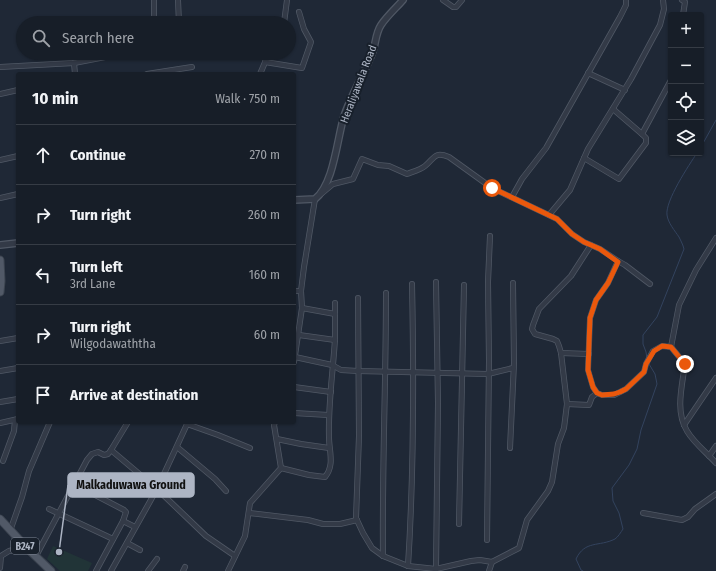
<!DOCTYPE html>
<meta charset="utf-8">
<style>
:root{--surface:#171e28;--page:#242b34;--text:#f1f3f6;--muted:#9ea2a8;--line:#363c45}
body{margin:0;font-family:"Fira Sans Condensed",sans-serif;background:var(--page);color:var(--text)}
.controls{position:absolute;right:12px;top:12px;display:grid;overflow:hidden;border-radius:4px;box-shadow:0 1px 3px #0004}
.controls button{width:36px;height:36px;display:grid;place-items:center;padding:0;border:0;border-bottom:1px solid var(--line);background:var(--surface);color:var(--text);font:20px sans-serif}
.stop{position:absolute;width:12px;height:12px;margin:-9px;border:3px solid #ea580c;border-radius:50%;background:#fff}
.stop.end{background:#ea580c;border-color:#fff;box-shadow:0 1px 4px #0008}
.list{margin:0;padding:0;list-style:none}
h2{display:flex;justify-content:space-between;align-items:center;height:52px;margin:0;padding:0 16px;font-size:17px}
h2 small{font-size:13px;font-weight:400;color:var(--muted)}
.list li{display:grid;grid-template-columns:26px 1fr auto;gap:12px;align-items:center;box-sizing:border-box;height:60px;padding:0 16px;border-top:1px solid var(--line)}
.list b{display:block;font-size:15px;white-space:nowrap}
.list p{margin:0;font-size:13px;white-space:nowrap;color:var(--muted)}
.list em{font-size:13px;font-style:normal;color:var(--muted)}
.icon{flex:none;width:22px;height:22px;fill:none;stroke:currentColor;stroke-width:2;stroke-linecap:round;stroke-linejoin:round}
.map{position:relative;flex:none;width:716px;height:571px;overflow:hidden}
.search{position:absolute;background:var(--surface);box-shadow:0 1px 3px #0004;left:16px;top:16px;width:280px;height:44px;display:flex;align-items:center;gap:10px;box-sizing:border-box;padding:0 14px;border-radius:22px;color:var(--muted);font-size:15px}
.panel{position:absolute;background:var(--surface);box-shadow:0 1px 3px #0004;left:16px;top:72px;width:280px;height:352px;border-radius:4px}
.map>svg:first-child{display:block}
.green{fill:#213437}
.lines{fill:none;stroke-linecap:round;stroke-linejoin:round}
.stream{stroke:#33435e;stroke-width:1}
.minor-casing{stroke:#505865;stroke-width:6}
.tertiary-casing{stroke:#505865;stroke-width:8}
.primary-casing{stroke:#3c4450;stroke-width:9}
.minor{stroke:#333a47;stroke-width:4.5}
.tertiary{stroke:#333a47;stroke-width:5.5}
.primary{stroke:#515967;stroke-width:7}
.route{stroke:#ea580c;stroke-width:5}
.labels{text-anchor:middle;stroke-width:4;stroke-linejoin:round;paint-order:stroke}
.shield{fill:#18202b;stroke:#808896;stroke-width:1}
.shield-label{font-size:10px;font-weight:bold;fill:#adb5c4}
.street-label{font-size:11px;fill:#adb5c4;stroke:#18202b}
.leader{fill:none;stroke:#adb5c4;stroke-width:1.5}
.callout-dot{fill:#adb5c4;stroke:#18202b;stroke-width:1.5}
.callout{fill:#adb5c4;stroke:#adb5c4;stroke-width:1.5}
.callout-label{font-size:12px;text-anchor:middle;font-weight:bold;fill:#111}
</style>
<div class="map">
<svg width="716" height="571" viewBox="0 0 716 571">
<rect width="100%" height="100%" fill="#1f2836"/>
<!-- green -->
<polygon class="green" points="53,546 92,563 88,571 60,571 47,559"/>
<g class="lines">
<!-- stream -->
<g class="stream">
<polyline points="701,147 716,120"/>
<path d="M647 359 646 352 643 344V335L657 317 684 249C683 245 681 241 679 237 675 231 668 223 667 215 665 201 689 165 697 153"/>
<path d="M583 571 581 570 576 559C585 540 599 547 615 539 618 537 621 532 623 529L619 513 613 501 612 488 629 465 637 449 641 430 657 384 655 374 649 364"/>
</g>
<!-- minor casing -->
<g class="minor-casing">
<g id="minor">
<polyline points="154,0 154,23"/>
<polyline points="178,0 179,23"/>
<polyline points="443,0 453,7 456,7 462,0"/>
<polyline points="682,0 685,2 683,15"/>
<polyline points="284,23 287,0"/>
<polyline points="265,62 302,68 311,42 304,29 299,12"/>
<polyline points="74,63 75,74"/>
<polyline points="0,67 74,63 126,53"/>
<polyline points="588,73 625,90"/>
<polyline points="147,74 192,67"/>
<polyline points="260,74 269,53"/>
<polyline points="0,94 18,90"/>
<polyline points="613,109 642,134"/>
<polyline points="584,158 619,179 646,143 646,138 642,134 671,80"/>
<polyline points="0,160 18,156"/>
<path d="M321 194 333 184 353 179 362 159 378 165 389 166 407 174C412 172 420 170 425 166 435 158 434 151 449 157L492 188 557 219 572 234 584 242 600 249 618 261 625 265 650 284"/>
<polyline points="512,197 522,179 546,148 620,17 626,5 626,0"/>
<polyline points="0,198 18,194"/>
<polyline points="549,215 570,190 588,149 631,79 660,25 664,9 663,0"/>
<polyline points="618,261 608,283 596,300 590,318 588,370 593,387 597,393 602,395 614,395 626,389 644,372 646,364 653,351 662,346 671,347"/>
<polyline points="436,282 438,403 436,569"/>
<polyline points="294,291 301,291"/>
<polyline points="358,298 359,436 356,518 363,533 372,548 383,556 408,566 436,569 471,561 480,560 492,562 519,548 527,520 548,491 552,482 558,444 564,428 567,404 561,353 559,346 557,341 553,339 535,334 532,329 533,325 539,309 571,276 591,245"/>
<polyline points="302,308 335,314"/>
<polyline points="299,335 335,340"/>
<polyline points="0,341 18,338"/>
<path d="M671 347 685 364C682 386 675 412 687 431 694 443 707 453 716 463"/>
<polyline points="671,347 679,305 696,270 716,238"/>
<polyline points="561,353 589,354"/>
<polyline points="295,357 332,365 341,370 358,371 488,374 513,368"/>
<polyline points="294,362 302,308 301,291 304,267 315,199"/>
<polyline points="0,371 18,368"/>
<polyline points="294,387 331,392"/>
<polyline points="0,402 18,399"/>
<polyline points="567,404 589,405 592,397 597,393"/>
<polyline points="294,413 328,415"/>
<polyline points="0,423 18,419"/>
<polyline points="187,424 218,435 250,448"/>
<polyline points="684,425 716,378"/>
<polyline points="277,439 301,444 329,448"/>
<polyline points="177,447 215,479 226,491"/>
<polyline points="510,448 514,363 513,283"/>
<polyline points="111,450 128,422"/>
<polyline points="709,456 716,446"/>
<polyline points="3,461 14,431 15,420"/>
<path d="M281 468 309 475 325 477C335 465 329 451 329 437 328 404 333 372 335 339 335 327 335 315 335 303"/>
<polyline points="74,484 124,510 126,512 123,521 96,571"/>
<polyline points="49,509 113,539"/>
<polyline points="249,513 308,520 323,524 340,524 357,520"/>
<polyline points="643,513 682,520 688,517 695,509 716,494"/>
<polyline points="123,521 135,527"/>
<polyline points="459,524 464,285"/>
<polyline points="10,531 22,497 29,471 50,422"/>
<polyline points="487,540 489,361 488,282 490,236"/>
<polyline points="127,543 140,550"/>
<polyline points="36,556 87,460 92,454 98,452 104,455 108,454 111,450 157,489 206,536 235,556"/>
<path d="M383 556C382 468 386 381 386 293"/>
<path d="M408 566C414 472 414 378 412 284"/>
<polyline points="0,568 1,556 9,551 26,547"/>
<polyline points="111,571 157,489 188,422"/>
<polyline points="148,571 157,559"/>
<polyline points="183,571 185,567"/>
<polyline points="228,571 245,536 250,503 281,468 274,425 275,422"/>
<polyline points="489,571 492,562"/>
</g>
</g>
<!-- tertiary casing -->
<g class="tertiary-casing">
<g id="tertiary">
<path d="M294 200 315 199C334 184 337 139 344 116 351 95 363 76 372 54 376 45 375 34 381 25 387 16 396 8 403 0"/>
<polyline points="0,245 18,243"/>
</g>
</g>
<!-- primary casing -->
<g class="primary-casing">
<g id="primary">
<polyline points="0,260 1,281 0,292"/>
<polyline points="0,519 26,547 51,571"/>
</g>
</g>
<!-- minor -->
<use href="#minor" class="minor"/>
<!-- tertiary -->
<use href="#tertiary" class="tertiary"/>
<!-- primary -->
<use href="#primary" class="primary"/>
</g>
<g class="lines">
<!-- route -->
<polyline class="route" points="492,188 557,219 572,234 584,242 600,249 618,262 608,283 596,300 590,318 588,370 593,387 597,393 602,395 614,394 620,392 626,389 644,372 646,364 654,351 662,346 671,347 685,364"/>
</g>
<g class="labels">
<!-- shield labels -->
<rect class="shield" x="11" y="538" width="28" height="16" rx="3"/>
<g class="shield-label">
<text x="25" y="550">B247</text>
</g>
<!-- street labels -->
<g class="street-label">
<text transform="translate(358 84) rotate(-69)" y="4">Heraliyawala Road</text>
</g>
</g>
<!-- callouts -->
<path class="leader" d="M59 552L68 485"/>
<circle class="callout-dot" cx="59" cy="552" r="4"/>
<rect class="callout" x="68" y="473" width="126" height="24" rx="4"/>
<g class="callout-label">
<text x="131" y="489">Malkaduwawa Ground</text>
</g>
</svg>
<div class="controls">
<button>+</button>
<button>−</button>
<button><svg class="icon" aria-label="locate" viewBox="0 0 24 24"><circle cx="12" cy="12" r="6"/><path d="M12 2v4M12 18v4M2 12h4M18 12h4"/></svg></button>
<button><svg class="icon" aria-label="layers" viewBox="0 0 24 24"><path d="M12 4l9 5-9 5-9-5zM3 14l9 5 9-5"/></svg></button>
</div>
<div class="stop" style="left:492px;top:188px"></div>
<div class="stop end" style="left:685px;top:364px"></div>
<div class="search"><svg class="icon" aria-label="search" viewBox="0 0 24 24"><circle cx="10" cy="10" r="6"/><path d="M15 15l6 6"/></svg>Search here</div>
<section class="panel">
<h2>10 min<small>Walk · 750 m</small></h2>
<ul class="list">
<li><svg class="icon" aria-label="ahead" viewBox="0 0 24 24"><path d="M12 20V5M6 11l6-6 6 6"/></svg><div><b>Continue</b></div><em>270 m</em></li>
<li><svg class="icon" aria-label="right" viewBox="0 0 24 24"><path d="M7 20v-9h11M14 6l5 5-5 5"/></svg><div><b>Turn right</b></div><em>260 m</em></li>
<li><svg class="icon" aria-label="left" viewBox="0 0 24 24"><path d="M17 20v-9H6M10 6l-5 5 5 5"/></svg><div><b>Turn left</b><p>3rd Lane</p></div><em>160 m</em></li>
<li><svg class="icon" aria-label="right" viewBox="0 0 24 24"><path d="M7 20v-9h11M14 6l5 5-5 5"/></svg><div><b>Turn right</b><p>Wilgodawaththa</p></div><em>60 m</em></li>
<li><svg class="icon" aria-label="arrive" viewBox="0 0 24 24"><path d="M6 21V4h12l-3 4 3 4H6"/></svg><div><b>Arrive at destination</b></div></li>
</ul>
</section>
</div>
